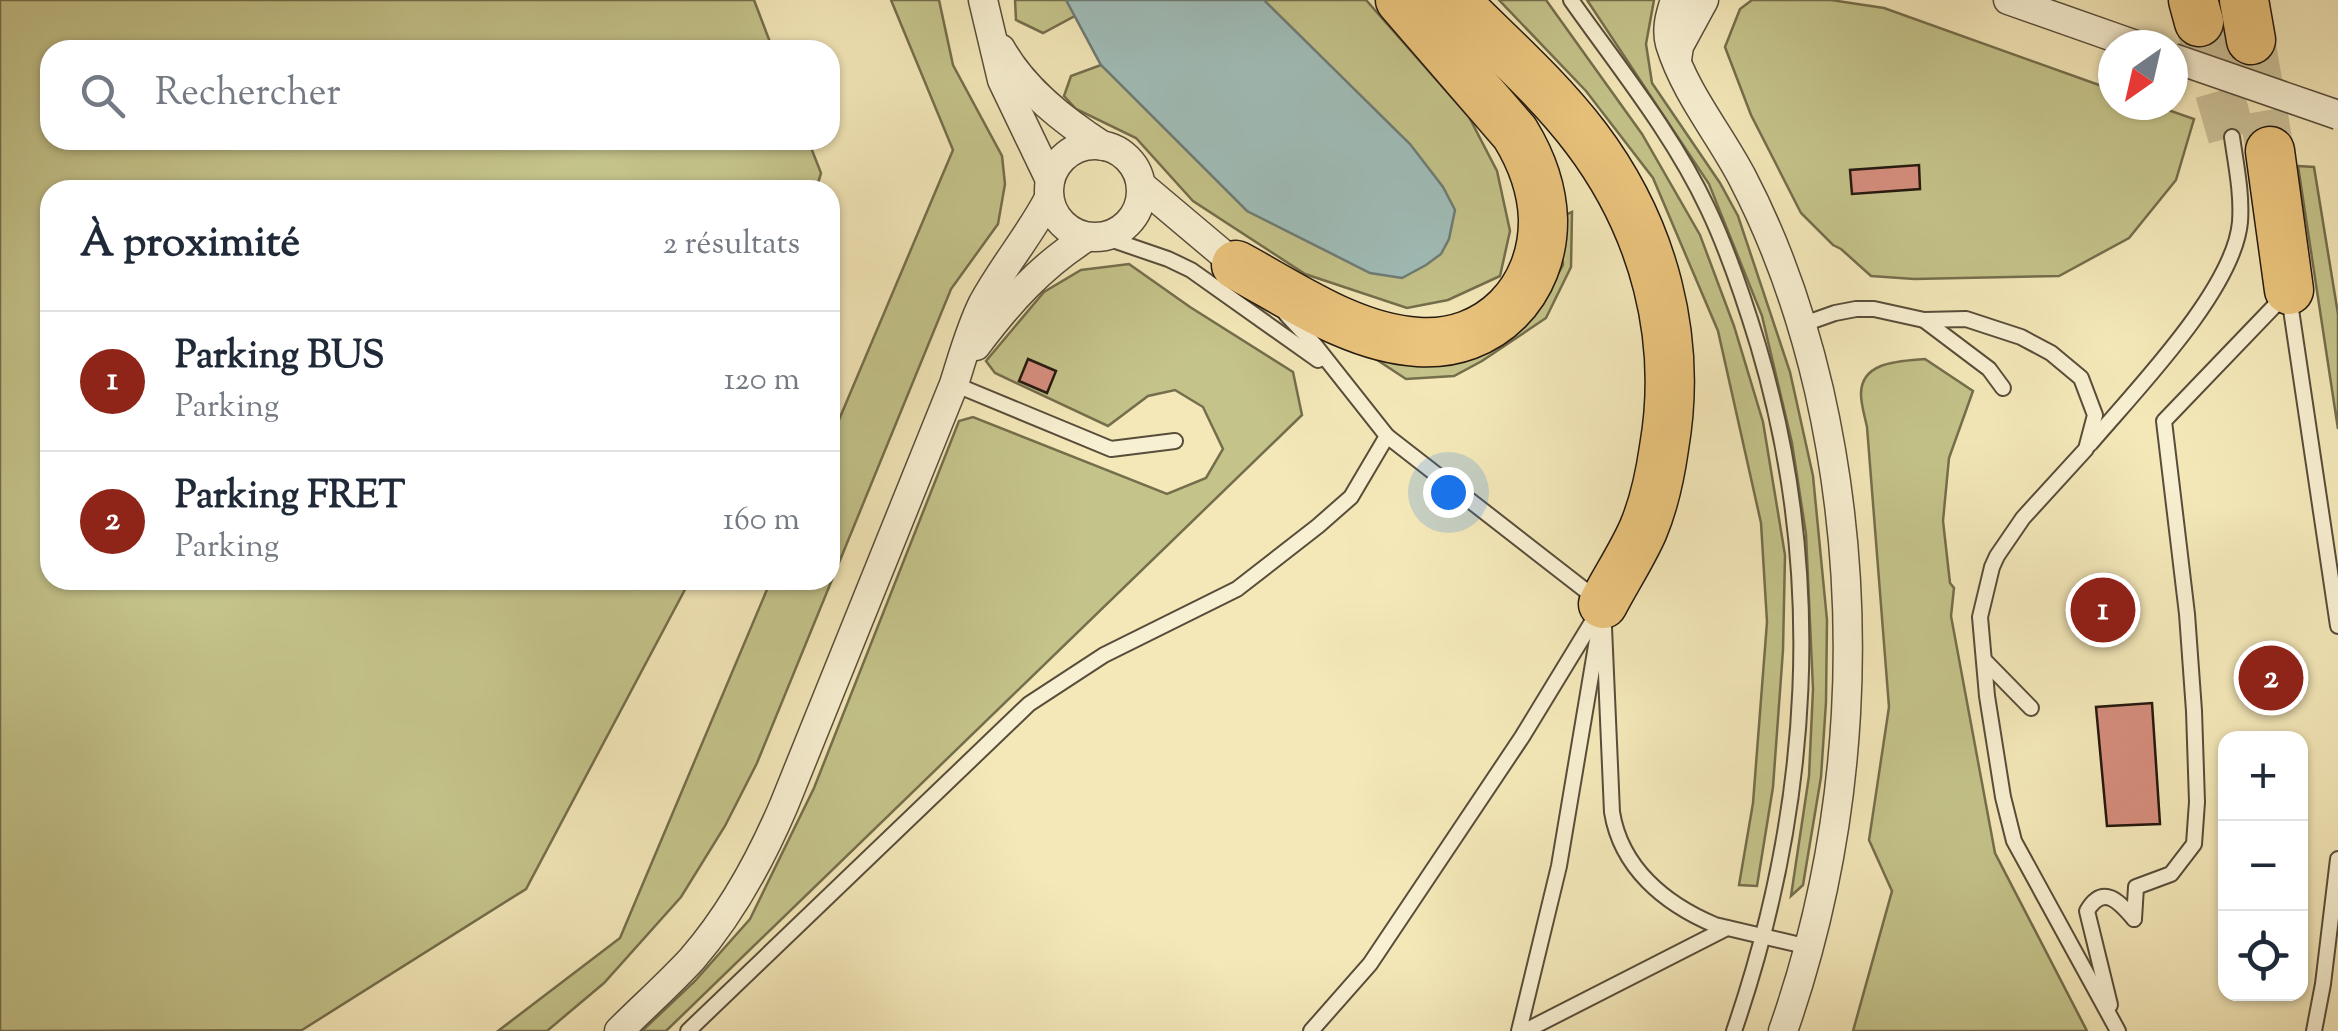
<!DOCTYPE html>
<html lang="fr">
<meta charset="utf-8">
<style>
:root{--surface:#fff;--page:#f6f6f7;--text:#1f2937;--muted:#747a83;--line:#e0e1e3;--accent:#8f2418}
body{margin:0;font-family:"Sorts Mill Goudy",serif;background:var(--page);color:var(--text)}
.controls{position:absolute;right:30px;bottom:30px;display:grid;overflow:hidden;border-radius:20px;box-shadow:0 2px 8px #0004}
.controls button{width:90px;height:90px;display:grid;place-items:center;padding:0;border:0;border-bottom:2px solid var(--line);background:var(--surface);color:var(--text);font:50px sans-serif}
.compass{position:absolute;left:2098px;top:30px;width:90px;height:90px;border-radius:50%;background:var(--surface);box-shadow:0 2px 8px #0004;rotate:214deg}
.you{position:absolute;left:1448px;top:492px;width:35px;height:35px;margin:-25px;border:8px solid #fff;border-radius:50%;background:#1a73e8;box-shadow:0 0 0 15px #1a73e833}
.badge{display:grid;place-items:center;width:65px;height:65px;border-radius:50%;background:var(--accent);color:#fff;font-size:32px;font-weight:700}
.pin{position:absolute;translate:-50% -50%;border:5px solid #fff;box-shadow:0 2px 10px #0006}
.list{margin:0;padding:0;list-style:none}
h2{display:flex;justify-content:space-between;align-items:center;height:130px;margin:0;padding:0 40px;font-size:42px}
h2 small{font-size:32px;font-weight:400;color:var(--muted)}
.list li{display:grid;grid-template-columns:65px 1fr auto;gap:30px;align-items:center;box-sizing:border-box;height:140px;padding:0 40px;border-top:2px solid var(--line)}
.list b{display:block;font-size:38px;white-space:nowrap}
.list p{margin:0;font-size:32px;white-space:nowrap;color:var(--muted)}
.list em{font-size:32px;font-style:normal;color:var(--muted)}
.icon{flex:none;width:55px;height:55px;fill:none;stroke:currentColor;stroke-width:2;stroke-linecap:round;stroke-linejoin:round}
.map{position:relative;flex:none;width:2338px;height:1031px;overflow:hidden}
.search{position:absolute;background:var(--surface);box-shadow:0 2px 8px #0004;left:40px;top:40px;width:800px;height:110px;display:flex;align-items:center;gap:25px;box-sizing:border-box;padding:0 35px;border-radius:30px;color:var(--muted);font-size:38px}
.panel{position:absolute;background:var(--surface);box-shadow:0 2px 8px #0004;left:40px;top:180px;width:800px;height:410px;border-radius:30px}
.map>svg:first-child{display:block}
.green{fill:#c4c38a;stroke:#746e4c;stroke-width:2.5}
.water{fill:#a0beba;stroke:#6e7c76;stroke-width:2.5}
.building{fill:#d58e7d;stroke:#24190f;stroke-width:2.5}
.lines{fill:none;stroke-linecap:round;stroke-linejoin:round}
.trunk-tunnel{stroke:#cabf97;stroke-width:48;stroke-dasharray:48 24;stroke-linecap:butt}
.service-casing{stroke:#584d3a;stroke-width:18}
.minor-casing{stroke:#584d3a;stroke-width:31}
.trunk-casing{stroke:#24190f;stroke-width:51}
.service{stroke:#f8f0d2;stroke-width:14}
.minor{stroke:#f8f0d2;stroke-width:28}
.trunk{stroke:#eac47c;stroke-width:48}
.minor-bridge-casing{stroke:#584d3a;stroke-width:31;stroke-linecap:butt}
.minor-bridge{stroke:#f8f0d2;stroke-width:28}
</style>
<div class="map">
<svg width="2338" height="1031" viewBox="0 0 2338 1031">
<rect width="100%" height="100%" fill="#f4e8b9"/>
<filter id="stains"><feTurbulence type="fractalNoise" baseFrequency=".002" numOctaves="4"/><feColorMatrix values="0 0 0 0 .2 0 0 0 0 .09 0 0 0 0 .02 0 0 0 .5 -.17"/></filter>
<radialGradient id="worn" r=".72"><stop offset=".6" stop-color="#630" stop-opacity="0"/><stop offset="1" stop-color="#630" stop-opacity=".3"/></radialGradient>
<!-- green -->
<g class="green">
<polygon points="0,0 754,0 773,50 50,50 50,140 808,140 821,173 816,190 50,190 50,580 690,580 526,889 302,1030 0,1031"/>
<polygon points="891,0 939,0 953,65 1002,156 1005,184 998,224 951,289 757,763 725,826 681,897 604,983 547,1031 498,1031 620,938 771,580 830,580 830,441 953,150"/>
<polygon points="1015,0 1366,0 1469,117 1497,171 1510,231 1500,276 1448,300 1407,308 1305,274 1193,201 1136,138 1076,109 1064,96 1071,76 1101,65 1075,16 1043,33 1016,20"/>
<polygon points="1499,0 1546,0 1642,134 1700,235 1734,326 1763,422 1785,555 1783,650 1773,787 1757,886 1739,885 1753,803 1767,622 1761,523 1718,331 1653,178 1586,91"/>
<polygon points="1587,0 1654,0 1646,44 1652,83 1720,183 1738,216 1790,372 1813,476 1827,620 1826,702 1821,777 1803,885 1791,896 1809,776 1813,689 1806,534 1792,443 1762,316 1709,184"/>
<polygon points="1752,0 1831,0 1884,8 2113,90 2113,105 2154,105 2194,119 2176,180 2129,238 2059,276 1914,279 1871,276 1841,249 1833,245 1801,213 1751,115 1725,47 1740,9"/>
<polygon points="2298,166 2314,167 2338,314 2338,429"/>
<polygon points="1572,212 1571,267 1546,318 1482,361 1454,376 1406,379 1362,350 1498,341 1537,312 1563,265 1560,217"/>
<polygon points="1129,264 1190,307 1293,372 1302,415 666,1031 642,1031 695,981 750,919 814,788 959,421 973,417 1167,494 1206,478 1223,449 1203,407 1175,390 1148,396 1108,426 995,373 986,361 1044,292 1081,270"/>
<path d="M1925 359 1973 391 1949 458 1943 521 1950 583 1954 588 1951 616 1995 853 2087 1031H1853L1892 891 1869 840 1889 707 1867 427C1865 417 1861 405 1861 394 1861 361 1901 361 1925 359Z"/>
</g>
<!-- water -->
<polygon class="water" points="1066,0 1264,0 1410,144 1443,187 1455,210 1449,239 1441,254 1426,265 1402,278 1370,273 1247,211 1101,65"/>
<!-- building -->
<g class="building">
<polygon points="1919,165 1920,189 1852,194 1850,170"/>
<polygon points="1028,359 1056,371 1047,393 1019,381"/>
<polygon points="2152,703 2160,824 2107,826 2096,707"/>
</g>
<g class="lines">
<!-- trunk-tunnel -->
<g class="trunk-tunnel">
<polyline points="2199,22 2232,137"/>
<polyline points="2251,40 2270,151"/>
</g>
<!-- service casing -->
<g class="service-casing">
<g id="service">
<path d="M1571 0C1619 68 1673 134 1708 209 1729 253 1744 299 1758 345 1826 573 1811 807 1734 1031"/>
<polyline points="1104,237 1168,259 1191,270 1318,360"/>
<polyline points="2289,296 2338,626"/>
<path d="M1286 314 1315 345 1387 436 1603 604 1612 812C1621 868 1665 904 1715 925L1809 947"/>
<polyline points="1924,320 1989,369 2003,388"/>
<polyline points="1801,325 1835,313 1856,309 1874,309 1924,320 1966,319 2021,337 2051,353 2081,378 2095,415 2086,449 2023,518 1997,556 1992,567 1980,617 1987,696 2003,797 2014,841 2118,1031"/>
<polyline points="954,384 1111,449 1175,441"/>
<path d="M2090 444C2134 392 2234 290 2240 222 2242 193 2236 165 2232 137"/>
<polyline points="1985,661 2031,708"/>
<polyline points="2134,919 2136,887 2171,874 2194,844 2197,802 2194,711 2187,614 2164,421 2285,295"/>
<path d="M2110 1005 2087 911C2103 884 2119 901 2134 919"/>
<polyline points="688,1031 1029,704 1104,655 1237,589 1318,526 1351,497 1387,436"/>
<polyline points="1311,1031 1370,964 1522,737 1600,609"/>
<polyline points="1519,1031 1559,866 1598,634"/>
<polyline points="1525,1031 1727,928"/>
<polyline points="2314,1031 2323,984 2338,859"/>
</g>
</g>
<!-- minor casing -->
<g class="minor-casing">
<g id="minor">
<polyline points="983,0 1002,80 1050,180"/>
<path d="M1675 0C1670 15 1666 29 1670 44 1685 93 1719 133 1742 177 1777 244 1802 317 1819 390 1867 602 1855 826 1783 1031"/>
<polyline points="2008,0 2136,45"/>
<path d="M1001 49C1024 90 1064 121 1103 146"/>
<polyline points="1677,60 1679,46 1704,0"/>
<circle cx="1095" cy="191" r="46"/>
<polyline points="1141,185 1236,265"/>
<path d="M976 346C1008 303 1041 266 1087 237"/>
<path d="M619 1031C643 1007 669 984 692 959 731 914 761 859 784 805L954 384C963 356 970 329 983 303 1003 266 1030 235 1049 198"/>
</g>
</g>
<!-- trunk casing -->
<g class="trunk-casing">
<g id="trunk">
<path d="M1454 0C1499 45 1548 88 1586 138 1654 228 1683 338 1664 448 1660 476 1654 504 1643 530 1632 555 1616 579 1603 604"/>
<polyline points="2193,0 2199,22"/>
<polyline points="2244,0 2251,40"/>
<polyline points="2270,151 2289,290"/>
<path d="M1236 265C1292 295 1352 338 1418 342 1490 347 1544 291 1543 219 1542 188 1531 159 1515 133L1400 0"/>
</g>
</g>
<!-- service -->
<use href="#service" class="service"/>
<!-- minor -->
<use href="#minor" class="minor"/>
<!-- trunk -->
<use href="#trunk" class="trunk"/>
<!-- minor-bridge casing -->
<g class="minor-bridge-casing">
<polyline id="minor-bridge" points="2173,58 2338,115"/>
</g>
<!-- minor-bridge -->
<use href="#minor-bridge" class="minor-bridge"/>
</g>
<rect width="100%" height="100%" filter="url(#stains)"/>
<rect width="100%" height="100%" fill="url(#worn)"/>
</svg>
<div class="controls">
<button>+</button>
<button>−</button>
<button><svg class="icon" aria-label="locate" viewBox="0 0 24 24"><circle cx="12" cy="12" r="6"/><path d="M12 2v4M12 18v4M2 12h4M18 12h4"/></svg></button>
</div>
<svg class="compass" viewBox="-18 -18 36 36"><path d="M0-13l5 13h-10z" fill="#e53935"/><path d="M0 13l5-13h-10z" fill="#747a83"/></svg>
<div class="you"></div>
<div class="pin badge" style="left:2103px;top:610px">1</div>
<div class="pin badge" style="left:2271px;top:678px">2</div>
<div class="search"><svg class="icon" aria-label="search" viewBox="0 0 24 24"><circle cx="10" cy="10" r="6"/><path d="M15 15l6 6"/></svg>Rechercher</div>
<section class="panel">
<h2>À proximité<small>2 résultats</small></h2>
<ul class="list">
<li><span class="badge">1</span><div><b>Parking BUS</b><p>Parking</p></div><em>120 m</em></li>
<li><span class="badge">2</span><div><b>Parking FRET</b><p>Parking</p></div><em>160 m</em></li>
</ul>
</section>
</div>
